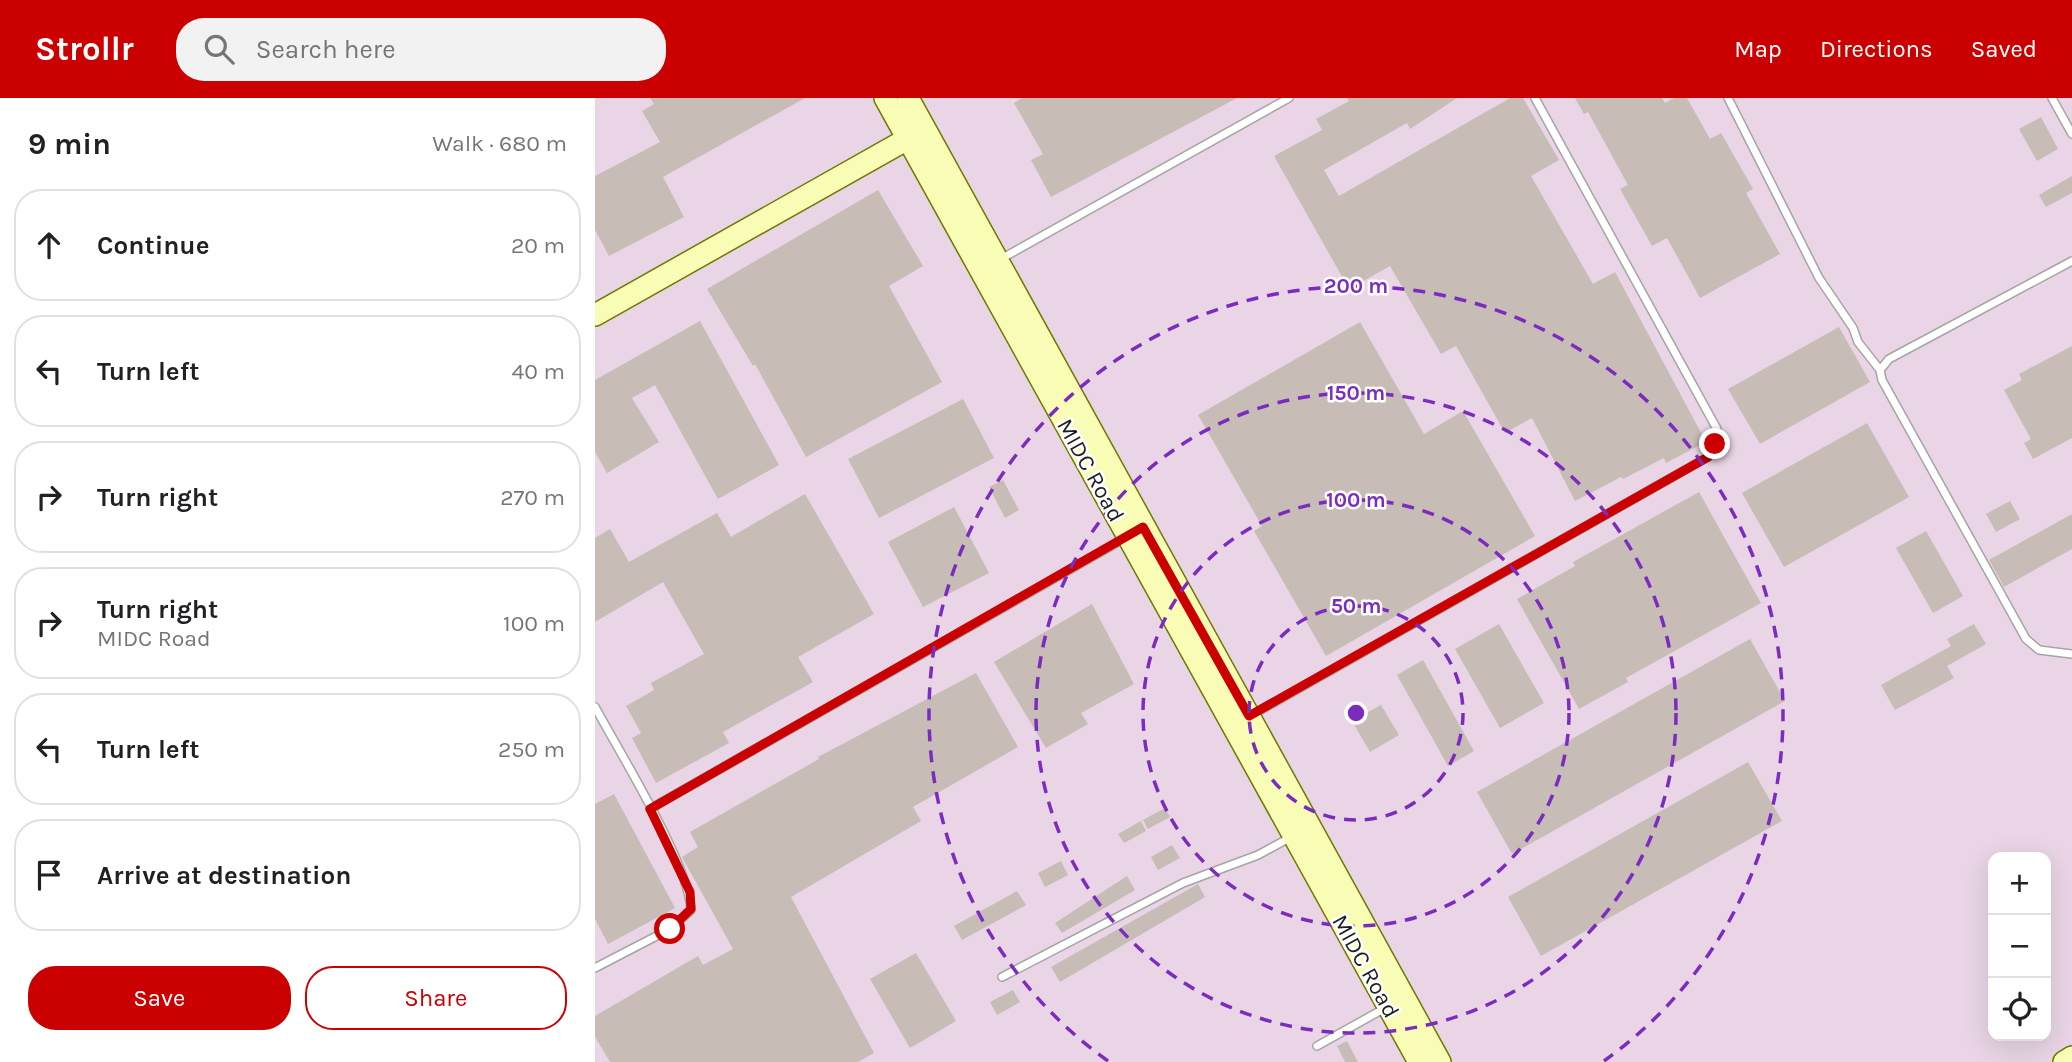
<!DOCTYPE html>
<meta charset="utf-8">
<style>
:root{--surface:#fff;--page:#f2f2f2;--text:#202124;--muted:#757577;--line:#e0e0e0;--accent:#cb0001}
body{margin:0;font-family:Karla,sans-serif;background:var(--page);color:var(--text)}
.controls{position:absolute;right:21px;bottom:21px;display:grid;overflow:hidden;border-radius:14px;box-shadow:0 7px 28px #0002}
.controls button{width:63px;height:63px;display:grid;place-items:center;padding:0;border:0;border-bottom:2px solid var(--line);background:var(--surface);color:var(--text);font:35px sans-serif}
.stop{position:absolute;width:21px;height:21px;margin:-16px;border:5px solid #cb0001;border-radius:50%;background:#fff}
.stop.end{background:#cb0001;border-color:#fff;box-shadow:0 2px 7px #0008}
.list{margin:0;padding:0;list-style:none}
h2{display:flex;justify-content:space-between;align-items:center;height:91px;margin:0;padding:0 28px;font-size:30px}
h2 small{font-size:23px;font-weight:400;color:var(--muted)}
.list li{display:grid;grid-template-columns:46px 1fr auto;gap:21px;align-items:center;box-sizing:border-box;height:112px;margin:0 14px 14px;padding:0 14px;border:2px solid var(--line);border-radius:28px}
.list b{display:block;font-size:26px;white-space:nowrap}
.list p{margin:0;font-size:23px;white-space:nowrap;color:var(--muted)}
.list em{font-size:23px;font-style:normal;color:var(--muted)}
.actions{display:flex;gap:14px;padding:21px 28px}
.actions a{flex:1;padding:16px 0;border:2px solid var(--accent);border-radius:28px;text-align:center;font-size:24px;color:var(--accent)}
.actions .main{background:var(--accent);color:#fff}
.icon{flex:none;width:38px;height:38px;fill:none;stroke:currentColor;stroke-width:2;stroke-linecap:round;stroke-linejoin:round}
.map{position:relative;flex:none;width:1477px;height:964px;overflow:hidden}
header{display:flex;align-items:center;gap:42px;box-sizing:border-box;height:98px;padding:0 35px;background:var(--accent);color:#fff}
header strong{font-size:33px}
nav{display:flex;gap:38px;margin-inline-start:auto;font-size:24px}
.search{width:490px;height:63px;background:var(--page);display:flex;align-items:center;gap:18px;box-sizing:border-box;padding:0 24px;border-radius:28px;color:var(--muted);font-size:26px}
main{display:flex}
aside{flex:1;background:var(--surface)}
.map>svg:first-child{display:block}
.industrial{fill:#e9d5e5;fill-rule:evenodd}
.building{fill:#c7bdb6}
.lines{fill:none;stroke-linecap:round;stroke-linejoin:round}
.lane-casing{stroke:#a5a5a5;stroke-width:10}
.secondary-casing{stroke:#6d7900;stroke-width:24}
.lane{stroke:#fff;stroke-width:7}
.secondary{stroke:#f9fcb4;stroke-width:21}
.route{stroke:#cb0001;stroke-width:9}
.ring{fill:none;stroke:#7b2cbf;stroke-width:3.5;stroke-dasharray:12 9}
.labels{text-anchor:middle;stroke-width:5;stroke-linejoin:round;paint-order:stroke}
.street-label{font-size:23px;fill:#1e1e1e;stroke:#fff}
.centre{fill:#7b2cbf;stroke:#fff;stroke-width:3.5}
.ring-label{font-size:21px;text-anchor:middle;font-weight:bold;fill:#7b2cbf;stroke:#fff;stroke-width:5;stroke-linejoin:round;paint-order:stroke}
</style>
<header>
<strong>Strollr</strong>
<div class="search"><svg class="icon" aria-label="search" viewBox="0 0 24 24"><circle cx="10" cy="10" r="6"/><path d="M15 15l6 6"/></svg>Search here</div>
<nav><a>Map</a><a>Directions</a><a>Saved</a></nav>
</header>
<main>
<aside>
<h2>9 min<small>Walk · 680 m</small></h2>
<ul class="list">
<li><svg class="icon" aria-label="ahead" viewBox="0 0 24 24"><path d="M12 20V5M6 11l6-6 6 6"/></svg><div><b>Continue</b></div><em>20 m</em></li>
<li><svg class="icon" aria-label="left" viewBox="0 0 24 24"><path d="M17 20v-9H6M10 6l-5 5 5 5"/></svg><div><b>Turn left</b></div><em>40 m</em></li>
<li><svg class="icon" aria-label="right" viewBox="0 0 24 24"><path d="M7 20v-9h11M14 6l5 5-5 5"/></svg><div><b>Turn right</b></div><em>270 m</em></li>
<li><svg class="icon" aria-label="right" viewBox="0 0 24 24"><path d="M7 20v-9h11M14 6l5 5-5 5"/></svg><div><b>Turn right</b><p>MIDC Road</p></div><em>100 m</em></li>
<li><svg class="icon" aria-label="left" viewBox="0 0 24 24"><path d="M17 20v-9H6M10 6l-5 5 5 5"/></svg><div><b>Turn left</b></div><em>250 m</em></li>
<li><svg class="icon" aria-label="arrive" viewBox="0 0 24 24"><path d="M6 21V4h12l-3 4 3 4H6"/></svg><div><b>Arrive at destination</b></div></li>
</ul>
<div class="actions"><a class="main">Save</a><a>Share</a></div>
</aside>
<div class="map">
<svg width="1477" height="964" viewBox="0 0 1477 964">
<rect width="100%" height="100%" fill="#efebe3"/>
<!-- industrial -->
<path class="industrial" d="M0 0H1477V964H0ZM1398 759H1451V938H1398Z"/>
<!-- building -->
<g class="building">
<polygon points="55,0 210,0 68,79 89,119 14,158 0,132 0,78 65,44 47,13 59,6"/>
<polygon points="427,0 642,0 456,99 436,62 448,56 419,5"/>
<polygon points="752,0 862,0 815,31 812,25 729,72 744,98 915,0 928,0 964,62 936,78 998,186 1020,174 1111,344 1071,365 1069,360 1028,381 1026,379 980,403 937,320 910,335 861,248 846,256 795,168 754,191 679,58 727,32 721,21 754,3"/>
<polygon points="980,0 1067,0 1070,5 1079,0 1092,0 1115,41 1126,35 1158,91 1151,95 1185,156 1105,200 1072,140 1057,148 1025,91 1033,87 993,14 989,16"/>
<polygon points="1446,19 1463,51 1442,63 1424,31"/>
<polygon points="1477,78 1477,95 1451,109 1444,97"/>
<polygon points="283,92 328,168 294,188 347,284 211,359 160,266 158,268 112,191"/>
<polygon points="105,223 184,367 123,401 60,287 37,300 64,344 12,375 0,354 0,282"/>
<polygon points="765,224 829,336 868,313 940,438 731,558 659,433 667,428 603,317"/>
<polygon points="1244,229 1275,284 1165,346 1133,291"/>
<polygon points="1477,248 1477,340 1438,361 1429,345 1436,341 1409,292 1427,282 1424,276"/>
<polygon points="368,301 399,360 284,420 253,361"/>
<polygon points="1272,325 1314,399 1189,469 1147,395"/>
<polygon points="408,382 424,412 410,420 394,389"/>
<polygon points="1104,394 1166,505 1031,580 1033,584 984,611 922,501 980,468 978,464"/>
<polygon points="210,396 279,516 203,559 218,584 128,634 134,645 61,685 37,640 46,635 31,608 59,592 56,585 109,556 68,484 0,524 0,440 15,431 34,464 122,415 136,439"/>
<polygon points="1415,403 1425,421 1401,434 1391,416"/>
<polygon points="359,409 394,475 328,509 293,444"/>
<polygon points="1477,416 1477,451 1409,489 1394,462"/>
<polygon points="1331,433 1368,498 1338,515 1301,450"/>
<polygon points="497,506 539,586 486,615 493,626 451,650 399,564"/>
<polygon points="904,526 949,605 905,630 860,551"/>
<polygon points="1379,526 1391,546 1352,568 1359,580 1300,612 1286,587 1356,548 1352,541"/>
<polygon points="1155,541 1190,603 917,756 882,694"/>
<polygon points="828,562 879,653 853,668 802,577"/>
<polygon points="381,575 423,649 318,709 326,723 196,799 279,955 263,964 15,964 0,939 0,918 103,858 108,867 138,851 87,759 103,749 95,734 224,661 223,659"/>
<polygon points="786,607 804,637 775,654 757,623"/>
<polygon points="1153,664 1187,723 946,858 913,799"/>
<polygon points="19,696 80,810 13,846 0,821 0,706"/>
<polygon points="570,710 575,719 553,731 548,722"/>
<polygon points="546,723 551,733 529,745 523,736"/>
<polygon points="577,747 585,760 563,772 556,759"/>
<polygon points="466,763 473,777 450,789 443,775"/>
<polygon points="532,778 540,792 467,835 460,825"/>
<polygon points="603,786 610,799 465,884 456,869"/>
<polygon points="422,793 431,807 367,842 359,828"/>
<polygon points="321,855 361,923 315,950 275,881"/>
<polygon points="418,892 425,904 402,917 395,904"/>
<polygon points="752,943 763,964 750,964 742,948"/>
</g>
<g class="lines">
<!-- lane casing -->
<g class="lane-casing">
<g id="lane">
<polyline points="1133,0 1224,180 1258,230 1263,244 1285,272"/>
<polyline points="1457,0 1477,36"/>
<polyline points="404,162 694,0"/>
<polyline points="1477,163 1294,261 1285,272 1287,282 1431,541 1444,552 1477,556"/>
<path d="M0 609C25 655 94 766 96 812L75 831 0 870"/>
<polyline points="655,618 1113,359 1122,331 940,0"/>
<polyline points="55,711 532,439"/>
<polyline points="407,879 588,785 663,757 696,739"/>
<polyline points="722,948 792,909"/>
</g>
</g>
<!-- secondary casing -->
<g class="secondary-casing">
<g id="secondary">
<polyline points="290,0 824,964"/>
<polyline points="313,0 845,964"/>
<polyline points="0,217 323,35"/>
<polyline points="1469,964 1477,959"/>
</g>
</g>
<!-- lane -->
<use href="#lane" class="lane"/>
<!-- secondary -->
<use href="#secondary" class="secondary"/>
</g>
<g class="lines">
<!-- route -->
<polyline class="route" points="75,831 96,811 95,794 55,711 548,429 654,618 1113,359 1120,346"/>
</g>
<!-- distance rings -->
<g class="ring">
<circle cx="761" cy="615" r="107"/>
<circle cx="761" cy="615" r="213"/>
<circle cx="761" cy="615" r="320"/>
<path d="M513 963A427 427 0 1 1 1009 963"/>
</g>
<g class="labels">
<!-- street labels -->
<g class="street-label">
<text transform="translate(496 372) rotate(61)" y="8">MIDC Road</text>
<text transform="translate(771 868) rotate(61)" y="8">MIDC Road</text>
</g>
</g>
<circle cx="761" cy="615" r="10" class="centre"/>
<g class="ring-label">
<text x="761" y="195">200 m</text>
<text x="761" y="302">150 m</text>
<text x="761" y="409">100 m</text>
<text x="761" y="515">50 m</text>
</g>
</svg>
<div class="controls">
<button>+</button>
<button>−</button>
<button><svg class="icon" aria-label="locate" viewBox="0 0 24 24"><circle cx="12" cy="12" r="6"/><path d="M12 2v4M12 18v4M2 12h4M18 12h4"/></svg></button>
</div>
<div class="stop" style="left:75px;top:831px"></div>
<div class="stop end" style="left:1120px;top:346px"></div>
</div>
</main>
